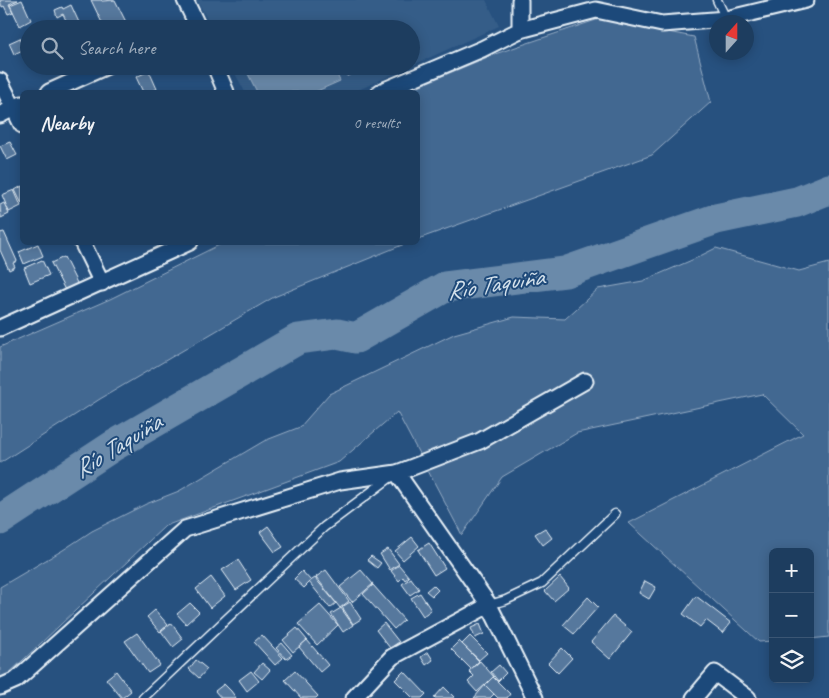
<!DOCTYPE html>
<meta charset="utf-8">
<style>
:root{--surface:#1d3d5f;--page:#2a4868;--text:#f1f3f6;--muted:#a0aebd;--line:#3b5674}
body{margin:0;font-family:Caveat,sans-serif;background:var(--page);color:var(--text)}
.controls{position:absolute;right:15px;bottom:15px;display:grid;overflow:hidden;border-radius:8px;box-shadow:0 2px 12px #0003}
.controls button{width:45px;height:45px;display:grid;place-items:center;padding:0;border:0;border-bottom:1px solid var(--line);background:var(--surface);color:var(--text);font:25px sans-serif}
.compass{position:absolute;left:709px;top:15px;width:45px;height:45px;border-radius:50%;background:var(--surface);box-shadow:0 2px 12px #0003;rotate:21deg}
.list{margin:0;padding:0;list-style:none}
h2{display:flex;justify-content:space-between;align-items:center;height:65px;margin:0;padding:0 20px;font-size:21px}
h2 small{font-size:16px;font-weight:400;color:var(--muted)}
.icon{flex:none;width:28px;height:28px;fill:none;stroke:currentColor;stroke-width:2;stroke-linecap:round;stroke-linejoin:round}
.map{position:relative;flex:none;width:829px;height:698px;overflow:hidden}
.search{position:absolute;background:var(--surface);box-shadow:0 2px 12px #0003;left:20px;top:20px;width:400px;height:55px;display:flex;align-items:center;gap:12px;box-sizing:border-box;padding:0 18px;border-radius:28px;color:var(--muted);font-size:19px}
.panel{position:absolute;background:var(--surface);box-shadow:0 2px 12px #0003;left:20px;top:90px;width:400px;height:155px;border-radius:8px}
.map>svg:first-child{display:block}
.built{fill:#355d88}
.green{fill:#436891;stroke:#96acc4}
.water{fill:#6b8aaa;stroke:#9db3c9}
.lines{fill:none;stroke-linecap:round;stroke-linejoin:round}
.river{stroke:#6b8aaa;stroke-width:31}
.building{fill:#57789d;stroke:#e8f1f8}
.service-casing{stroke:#e8f1f8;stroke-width:11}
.minor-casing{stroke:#e8f1f8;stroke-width:19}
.service{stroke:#1f4a7a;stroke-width:8}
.minor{stroke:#1f4a7a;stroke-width:15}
.labels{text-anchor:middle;stroke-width:4;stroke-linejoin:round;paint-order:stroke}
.water-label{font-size:25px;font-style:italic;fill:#d5e2ec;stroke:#1f4a7a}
</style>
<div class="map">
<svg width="829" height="698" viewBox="0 0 829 698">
<rect width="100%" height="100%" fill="#27517f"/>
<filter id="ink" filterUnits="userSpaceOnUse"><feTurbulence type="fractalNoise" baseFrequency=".02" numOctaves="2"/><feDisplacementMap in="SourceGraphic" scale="10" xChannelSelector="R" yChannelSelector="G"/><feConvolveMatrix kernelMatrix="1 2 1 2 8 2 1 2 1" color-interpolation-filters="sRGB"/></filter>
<g filter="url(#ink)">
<!-- built -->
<g class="built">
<polygon points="197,0 486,0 499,26 411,66 411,29 212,29"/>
<polygon points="231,66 411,66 354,92 245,92"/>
</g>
<!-- green -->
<g class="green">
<polygon points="599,19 694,37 711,102 652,155 418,239 418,92 404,92 495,54"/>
<polygon points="223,243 407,243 274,297 100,399 0,463 0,347 110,299"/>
<polygon points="716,248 799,271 829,263 829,637 810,639 810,552 773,552 773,641 759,642 629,523 803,434 762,394 577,433 502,477 462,535 397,412 339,462 165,526 5,677 0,679 0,587 63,550 92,531 146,504 179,491 264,441 300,427 329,394 454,334 514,317 565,319 598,289 643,281 692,260"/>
</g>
<!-- water -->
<polygon class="water" points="244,66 333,66 340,81 315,92 257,92"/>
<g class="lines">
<!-- river -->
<polyline class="river" points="0,520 113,446 298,339 337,334 356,338 445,287 565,272 716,219 797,202 829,189"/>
</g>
<!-- building -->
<g class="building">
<polygon points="0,0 18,0 9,4 13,12 8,14 4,6 2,7"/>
<polygon points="22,0 31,20 20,26 10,5"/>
<polygon points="91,0 101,0 102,1 115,0 128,26 121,29 105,29"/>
<polygon points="71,5 82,29 70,29 63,14 57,17 55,10 62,7 63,9"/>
<polygon points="20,38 25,49 14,54 9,43"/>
<polygon points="342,66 369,66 347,76"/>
<polygon points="149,71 157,89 150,92 143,92 136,77"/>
<polygon points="10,142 17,155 7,160 0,146"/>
<polygon points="22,186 22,204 15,190"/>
<polygon points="14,190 21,206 9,212 2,195"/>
<polygon points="4,203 9,214 1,218 0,205"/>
<polygon points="4,232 17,261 13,263 15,267 9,270 0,250 0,233"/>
<polygon points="38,244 43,256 24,264 19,252"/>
<polygon points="64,257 78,285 66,292 51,263"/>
<polygon points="42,260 49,275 30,283 24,268"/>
<polygon points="268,526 283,547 275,552 260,532"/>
<polygon points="545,528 552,538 543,545 535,534"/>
<polygon points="412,537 419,546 403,560 395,551"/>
<polygon points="429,543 445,568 434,575 418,550"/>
<polygon points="388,549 399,564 390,570 380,554"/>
<polygon points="371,556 381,563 377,568 367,560"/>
<polygon points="238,560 251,580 236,590 222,570"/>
<polygon points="399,565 409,577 405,580 403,577 399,581 391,571"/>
<polygon points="326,570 349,601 340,608 316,577"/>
<polygon points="361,570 373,584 352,602 340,587"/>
<polygon points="302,571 311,581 304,588 294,579"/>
<polygon points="211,577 225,596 210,608 196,589"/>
<polygon points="560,577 569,588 554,601 545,591"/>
<polygon points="315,578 336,603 330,608 309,582"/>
<polygon points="411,578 419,589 410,595 402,584"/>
<polygon points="645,581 656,587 649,599 639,593"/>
<polygon points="373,585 404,620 394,629 363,594"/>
<polygon points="433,585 438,590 432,596 426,591"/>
<polygon points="420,593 431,610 423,616 411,598"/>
<polygon points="696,596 731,623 723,633 706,620 700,627 683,614"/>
<polygon points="588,597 598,607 574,634 563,625"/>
<polygon points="350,602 361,619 353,624 342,607"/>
<polygon points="190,603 199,612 186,624 177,614"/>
<polygon points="320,605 338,625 317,645 298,624"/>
<polygon points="341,608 353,625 343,632 331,614"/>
<polygon points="155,610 168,625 160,632 147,617"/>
<polygon points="613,616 632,632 610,659 591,642"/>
<polygon points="171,623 183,639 173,647 161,631"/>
<polygon points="384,623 399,642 390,648 376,630"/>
<polygon points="480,624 484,634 475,638 471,628"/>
<polygon points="297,628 307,640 293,652 283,640"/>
<polygon points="137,633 160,665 148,673 125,641"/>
<polygon points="262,635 283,658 275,665 254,642"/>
<polygon points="470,636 487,653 479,660 462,644"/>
<polygon points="307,640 328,665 320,672 299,647"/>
<polygon points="459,641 479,661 471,669 451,649"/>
<polygon points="282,643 292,655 286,659 276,648"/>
<polygon points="562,648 572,658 558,673 548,663"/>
<polygon points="428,652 433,660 426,665 421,657"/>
<polygon points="196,660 207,669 199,678 189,669"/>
<polygon points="480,661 494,677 477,692 468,682 474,676 469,671"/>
<polygon points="262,663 270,670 262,679 254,672"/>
<polygon points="499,665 506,673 498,681 491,672"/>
<polygon points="116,671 131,691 122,698 106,679"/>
<polygon points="251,671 259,681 247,691 239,680"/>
<polygon points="295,671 318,696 316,698 301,698 285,680"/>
<polygon points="404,671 426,694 422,698 413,698 395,680"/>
<polygon points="493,677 510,694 507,698 498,698 485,685"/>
<polygon points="224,684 231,691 236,698 221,698 215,691"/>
<polygon points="485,685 494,694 490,698 474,698"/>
<polygon points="444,687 455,698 434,698"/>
</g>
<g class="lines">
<!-- service casing -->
<g class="service-casing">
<g id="service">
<polyline points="717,0 726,19"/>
<polyline points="489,605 506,600 542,583 615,514"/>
<polyline points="143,698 324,527 391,477"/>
</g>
</g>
<!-- minor casing -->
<g class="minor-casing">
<g id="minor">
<polyline points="185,0 199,29"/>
<polyline points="520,30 596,10 662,24 726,19 806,0"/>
<polyline points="215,66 226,92"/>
<polyline points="0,81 22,125"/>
<polyline points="49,92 107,66"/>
<polyline points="380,92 482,49 520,30 520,0"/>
<polyline points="0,115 22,104"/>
<polyline points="82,242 102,283"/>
<polyline points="0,328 190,242"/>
<polyline points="397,473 489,605 535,698"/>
<polyline points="0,687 16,680 185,529 340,481 397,473 480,441 585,381"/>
<polyline points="354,698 392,657 489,605"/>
<polyline points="694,698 715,673 748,698"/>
</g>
</g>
<!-- service -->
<use href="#service" class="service"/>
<!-- minor -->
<use href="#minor" class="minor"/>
</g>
</g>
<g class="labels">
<!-- water labels -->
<g class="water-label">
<text transform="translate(495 283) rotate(-9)" y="9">Río Taquiña</text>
<text transform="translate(117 445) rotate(-32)" y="9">Río Taquiña</text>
</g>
</g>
</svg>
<div class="controls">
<button>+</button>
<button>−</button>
<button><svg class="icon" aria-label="layers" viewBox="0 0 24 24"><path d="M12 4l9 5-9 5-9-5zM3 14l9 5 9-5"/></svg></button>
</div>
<svg class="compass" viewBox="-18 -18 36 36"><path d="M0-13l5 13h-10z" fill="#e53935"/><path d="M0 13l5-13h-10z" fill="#a0aebd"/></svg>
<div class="search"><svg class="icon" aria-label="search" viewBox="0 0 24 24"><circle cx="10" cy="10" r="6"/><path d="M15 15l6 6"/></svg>Search here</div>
<section class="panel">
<h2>Nearby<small>0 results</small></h2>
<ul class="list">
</ul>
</section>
</div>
